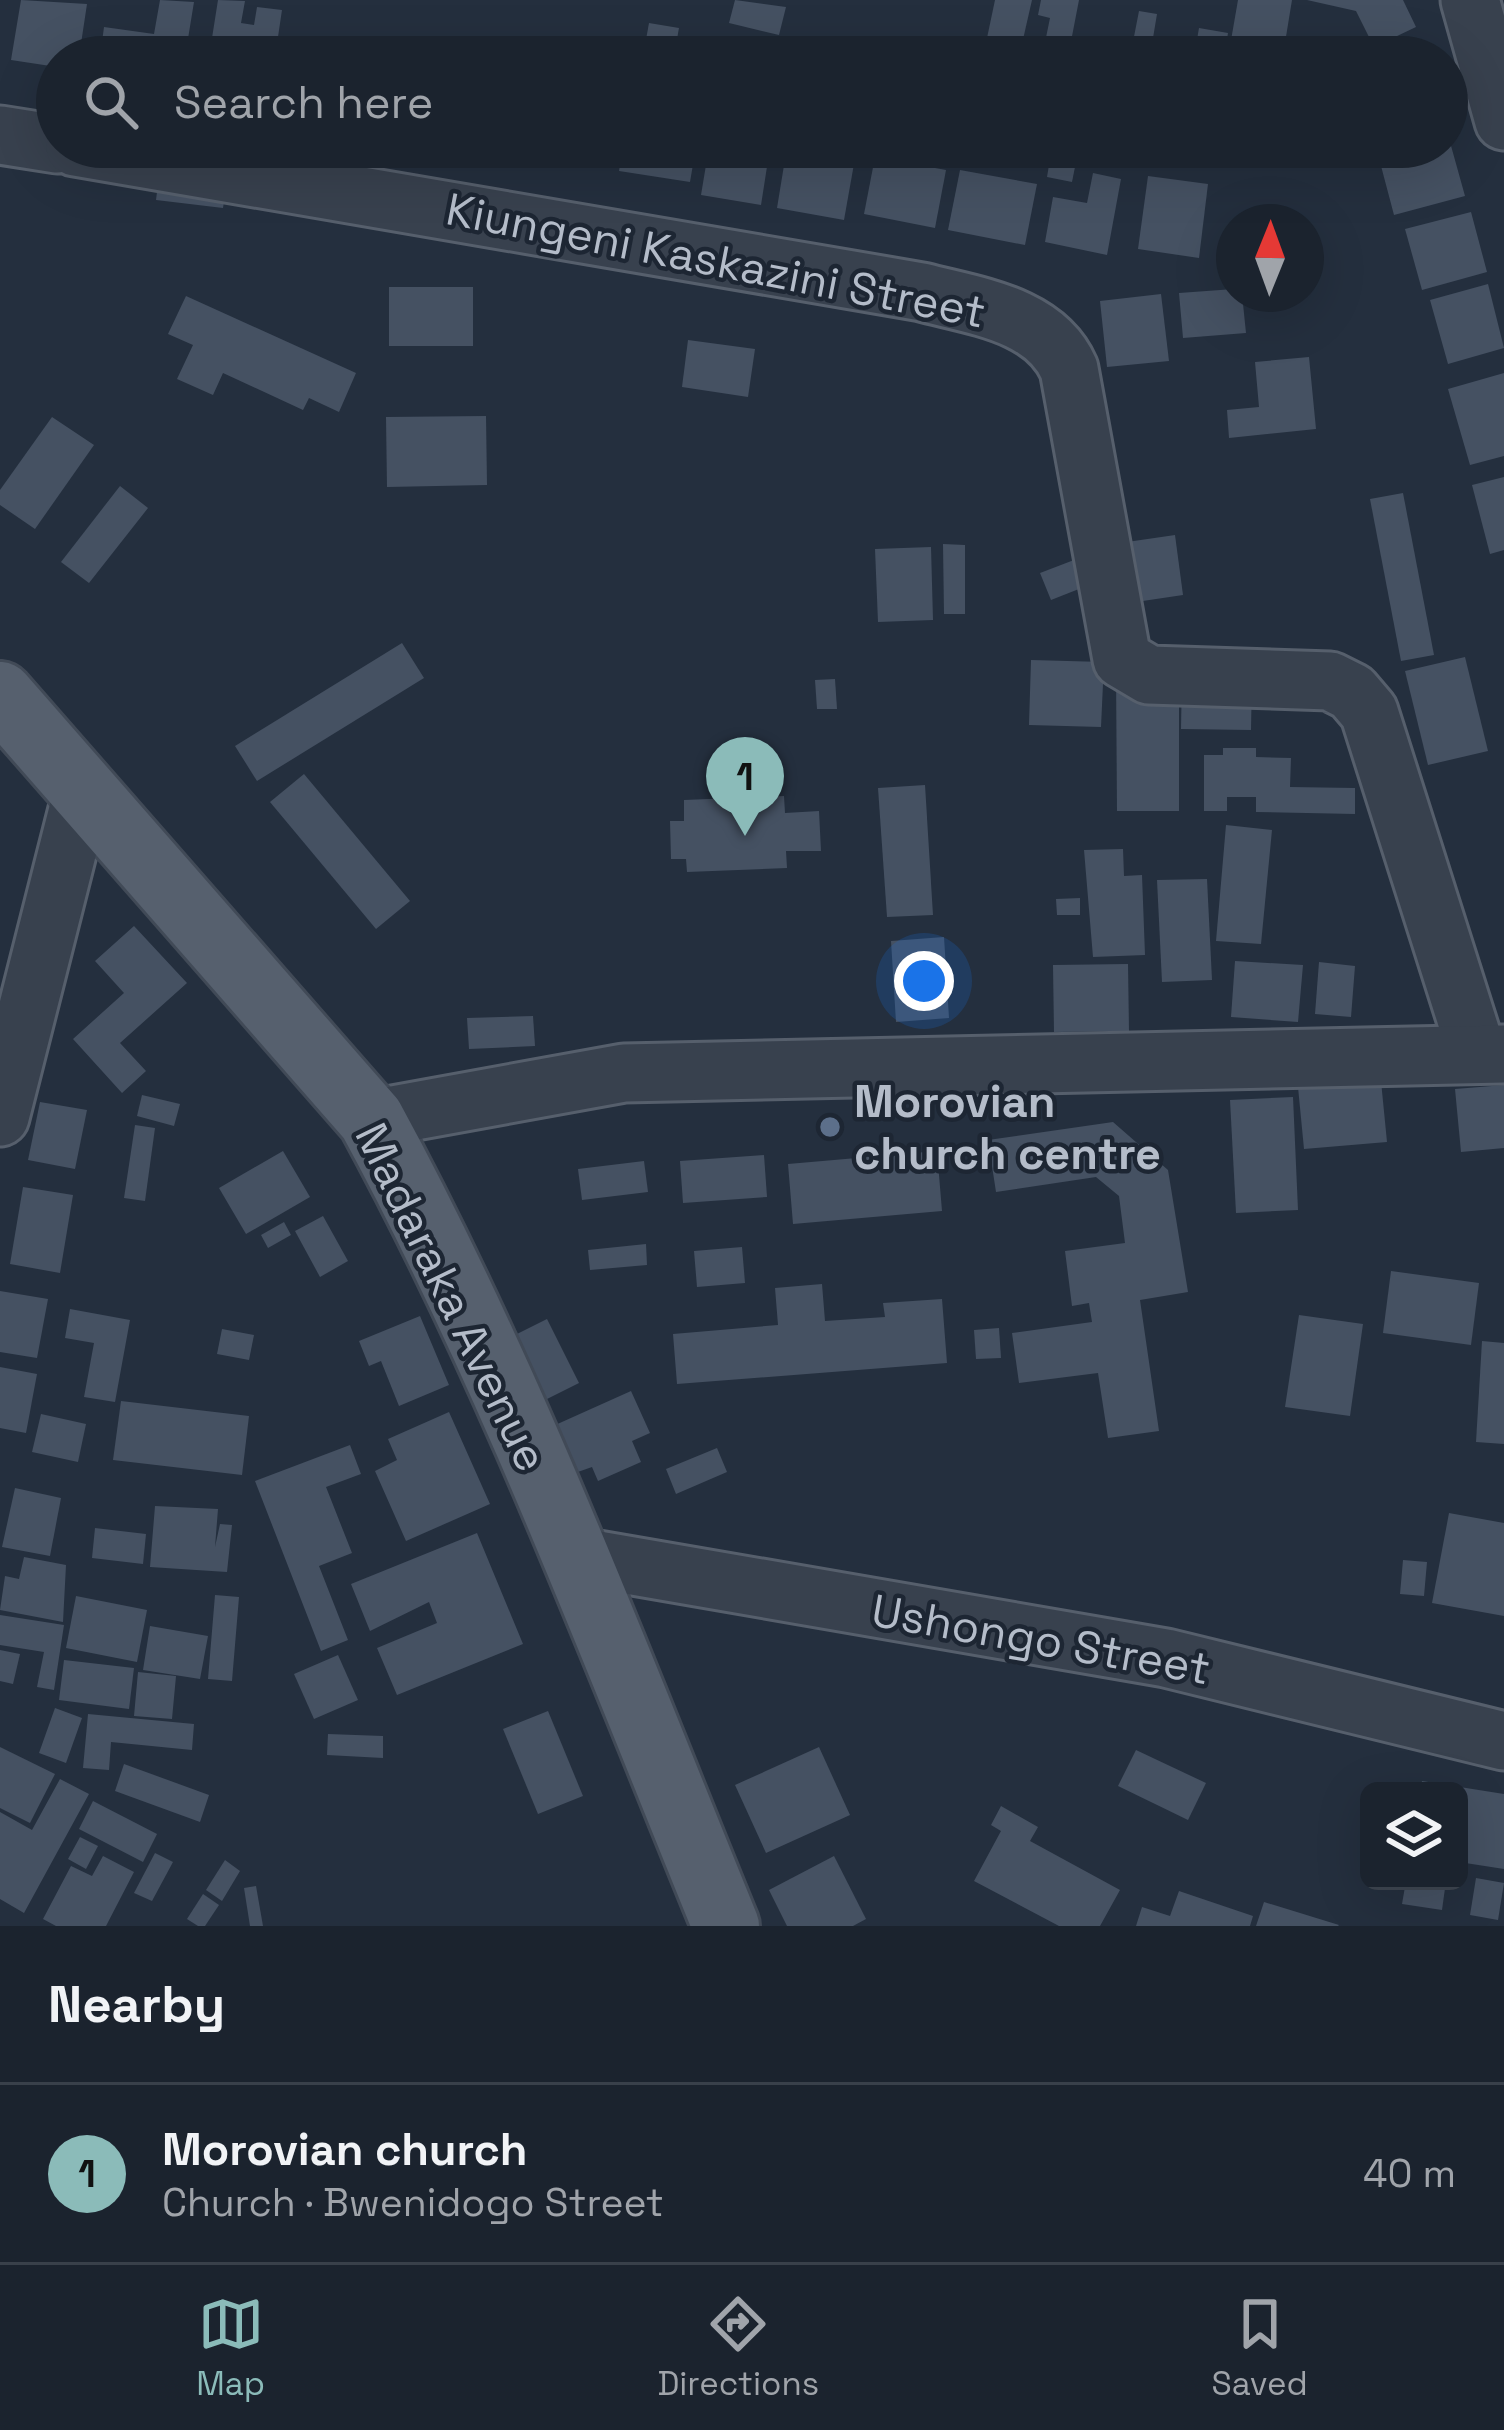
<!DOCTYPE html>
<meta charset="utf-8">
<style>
:root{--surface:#1b232e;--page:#282f3a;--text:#f1f3f6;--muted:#a0a4aa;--line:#39404a;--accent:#8bbbb9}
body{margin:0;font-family:"Space Grotesk",sans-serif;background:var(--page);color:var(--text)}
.controls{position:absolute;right:36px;bottom:36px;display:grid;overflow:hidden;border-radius:18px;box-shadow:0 12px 48px #0002}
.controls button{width:108px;height:108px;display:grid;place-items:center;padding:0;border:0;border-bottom:3px solid var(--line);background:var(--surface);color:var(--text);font:60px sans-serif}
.compass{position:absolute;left:1216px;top:204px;width:108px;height:108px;border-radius:50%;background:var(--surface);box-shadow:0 12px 48px #0002;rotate:1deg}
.you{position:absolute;left:924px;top:981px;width:42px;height:42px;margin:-30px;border:9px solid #fff;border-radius:50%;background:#1a73e8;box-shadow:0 0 0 18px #1a73e833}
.badge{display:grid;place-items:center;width:78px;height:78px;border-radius:50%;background:var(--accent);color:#111;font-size:39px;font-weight:700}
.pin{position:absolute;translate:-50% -99px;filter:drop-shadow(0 3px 6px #0008)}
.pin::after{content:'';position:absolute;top:63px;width:42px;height:36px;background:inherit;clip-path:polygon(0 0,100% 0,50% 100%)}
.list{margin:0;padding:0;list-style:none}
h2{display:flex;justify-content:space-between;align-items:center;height:156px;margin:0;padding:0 48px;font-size:51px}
h2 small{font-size:39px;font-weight:400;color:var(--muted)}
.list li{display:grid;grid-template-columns:78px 1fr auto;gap:36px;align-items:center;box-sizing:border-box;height:180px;padding:0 48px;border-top:3px solid var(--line)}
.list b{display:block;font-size:45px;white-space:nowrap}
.list p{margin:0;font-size:39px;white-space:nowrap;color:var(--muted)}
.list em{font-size:39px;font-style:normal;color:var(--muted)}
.icon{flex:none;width:66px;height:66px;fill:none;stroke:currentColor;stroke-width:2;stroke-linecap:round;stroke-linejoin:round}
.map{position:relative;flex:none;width:1504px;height:1926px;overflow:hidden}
.search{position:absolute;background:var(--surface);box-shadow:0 12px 48px #0002;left:36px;right:36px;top:36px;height:132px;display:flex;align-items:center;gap:30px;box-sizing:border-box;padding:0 42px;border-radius:66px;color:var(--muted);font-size:45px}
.sheet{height:336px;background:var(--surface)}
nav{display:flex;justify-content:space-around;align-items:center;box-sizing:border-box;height:168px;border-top:3px solid var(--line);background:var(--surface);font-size:33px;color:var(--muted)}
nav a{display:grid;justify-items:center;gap:6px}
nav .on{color:var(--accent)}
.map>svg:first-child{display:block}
.building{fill:#455162}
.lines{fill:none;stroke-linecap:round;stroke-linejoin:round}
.minor-casing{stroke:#565f6c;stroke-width:63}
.major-casing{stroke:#414a57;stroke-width:72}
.minor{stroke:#38414e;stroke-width:57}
.major{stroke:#56606e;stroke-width:66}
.service-dot{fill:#5c6f8a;stroke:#1d2633;stroke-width:4.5}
.labels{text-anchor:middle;stroke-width:9;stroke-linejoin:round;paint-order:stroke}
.street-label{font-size:45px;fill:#b4bcc9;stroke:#1d2633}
.poi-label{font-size:45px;font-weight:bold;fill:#b4bcc9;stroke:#1d2633;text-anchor:start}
</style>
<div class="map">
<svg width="1504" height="1926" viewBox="0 0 1504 1926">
<rect width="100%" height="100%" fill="#242f3e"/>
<!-- building -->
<g class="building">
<polygon points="21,0 87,4 79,57 57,57 57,67 11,60"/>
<polygon points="160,0 194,2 185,57 100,57 104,27 154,34"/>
<polygon points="218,0 245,1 241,23 254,25 257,7 282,10 275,57 209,57"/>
<polygon points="735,0 786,7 779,35 729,23"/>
<polygon points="995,0 1032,0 1019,57 983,57"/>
<polygon points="1041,0 1079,0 1068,57 1042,57 1050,18 1038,15"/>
<polygon points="1238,0 1292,0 1283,55 1230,46"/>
<polygon points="1307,0 1403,0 1416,27 1374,47 1356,11"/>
<polygon points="1139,11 1157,14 1153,38 1181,43 1179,57 1130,57"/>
<polygon points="649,23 679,28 675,50 645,45"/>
<polygon points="1199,28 1228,33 1224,57 1194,57"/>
<polygon points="1448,135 1465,196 1394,215 1376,147 1447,147"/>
<polygon points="623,147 696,147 690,182 619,171"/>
<polygon points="709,147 769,154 761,205 701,195"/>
<polygon points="787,147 857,147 844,220 777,208"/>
<polygon points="956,147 999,147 995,167 954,160"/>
<polygon points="1052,147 1079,147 1072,182 1047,177"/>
<polygon points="875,157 946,170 935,228 864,214"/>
<polygon points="160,167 228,175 223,208 156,200"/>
<polygon points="960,170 1037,184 1025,245 948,230"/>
<polygon points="1093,173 1121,179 1107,255 1045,242 1053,197 1087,203"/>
<polygon points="1148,176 1208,184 1199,258 1138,249"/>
<polygon points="1471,212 1487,272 1422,290 1405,229"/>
<polygon points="1488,284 1504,348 1448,364 1430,300"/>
<rect x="389" y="287" width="84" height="59"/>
<polygon points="1234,289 1234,294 1242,294 1246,333 1183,338 1179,293"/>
<polygon points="1161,294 1169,361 1107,367 1100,301"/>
<polygon points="186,296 356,373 339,412 309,398 303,410 223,373 213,395 177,379 193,345 168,334"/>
<polygon points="688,340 755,349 748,397 682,387"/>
<polygon points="1309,357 1316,429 1229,438 1227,410 1259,407 1255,362"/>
<polygon points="1504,373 1504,456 1470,465 1448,389"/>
<polygon points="486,416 487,485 387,487 386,417"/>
<polygon points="52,417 94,445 35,529 0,505 0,490"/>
<polygon points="1504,477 1504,550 1490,554 1472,485"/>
<polygon points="120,486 148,508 89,583 61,562"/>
<polygon points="1403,493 1434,655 1401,661 1370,499"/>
<polygon points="1175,535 1183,595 1136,602 1127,542"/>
<polygon points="943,544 965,545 965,614 944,614"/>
<polygon points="931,547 933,620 878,622 875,549"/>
<polygon points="1074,560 1084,587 1051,600 1040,573"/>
<polygon points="402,643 424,678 257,781 235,746"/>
<polygon points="1465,657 1488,751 1428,765 1405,671"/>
<polygon points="1031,660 1104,662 1101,727 1029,725"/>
<polygon points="1179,669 1179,811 1117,811 1116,670"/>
<polygon points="1182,674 1252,675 1251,730 1181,729"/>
<polygon points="835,679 837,709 817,709 815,680"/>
<polygon points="1223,748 1256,748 1256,757 1291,758 1290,787 1355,788 1355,814 1256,812 1256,797 1227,797 1227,811 1204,811 1204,755 1223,755"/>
<polygon points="304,774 410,901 376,929 270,802"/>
<polygon points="925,785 933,915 887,917 878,788"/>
<polygon points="784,796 785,813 819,811 821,851 786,851 787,868 687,872 686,859 671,859 670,821 684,821 684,800"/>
<polygon points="1226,825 1272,830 1261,944 1216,941"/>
<polygon points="1123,849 1124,876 1142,875 1145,955 1093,957 1084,850"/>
<polygon points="1207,879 1212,980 1162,982 1157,880"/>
<polygon points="1080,898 1080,915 1057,915 1056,899"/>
<polygon points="134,926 187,983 120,1043 146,1071 122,1093 73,1039 124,993 95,961"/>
<polygon points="944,937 949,1018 896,1022 891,941"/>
<polygon points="1235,961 1303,965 1298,1022 1231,1017"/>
<polygon points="1319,962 1355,966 1351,1017 1315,1014"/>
<polygon points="1128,964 1129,1031 1054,1032 1053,965"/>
<polygon points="533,1016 535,1046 469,1049 467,1018"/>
<polygon points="1381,1081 1387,1142 1304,1149 1298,1087"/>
<polygon points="1504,1085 1504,1148 1461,1152 1455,1089"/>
<polygon points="142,1095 180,1104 174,1126 137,1116"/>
<polygon points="1293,1097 1298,1210 1236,1213 1230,1100"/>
<polygon points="40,1102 87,1110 75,1169 28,1160"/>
<polygon points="1113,1122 1168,1170 1188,1292 1140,1300 1159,1431 1108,1438 1098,1373 1019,1383 1012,1333 1092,1322 1089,1303 1072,1306 1065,1251 1125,1243 1119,1196 1096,1177 996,1192 988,1140"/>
<polygon points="135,1125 155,1128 145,1201 124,1198"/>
<polygon points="283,1151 310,1197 246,1234 219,1188"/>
<polygon points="937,1151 942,1211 793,1224 788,1164"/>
<polygon points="764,1155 767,1197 683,1203 680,1161"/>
<polygon points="644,1161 648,1192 582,1200 578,1169"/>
<polygon points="23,1187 73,1195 60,1273 10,1264"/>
<polygon points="323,1216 348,1261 320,1277 295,1231"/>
<polygon points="284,1222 291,1235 268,1248 261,1235"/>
<polygon points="646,1244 647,1265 590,1270 588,1250"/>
<polygon points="742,1247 745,1283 697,1287 694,1251"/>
<polygon points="1391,1271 1479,1283 1471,1345 1383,1333"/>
<polygon points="822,1284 825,1321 885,1317 883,1303 942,1299 947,1363 677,1384 673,1334 778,1325 775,1288"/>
<polygon points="0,1291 48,1299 37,1358 0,1352"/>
<polygon points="70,1309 130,1320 115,1402 84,1397 94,1343 65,1338"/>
<polygon points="1299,1315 1363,1324 1350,1416 1285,1407"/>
<polygon points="420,1316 449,1385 399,1406 381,1361 369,1366 359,1341"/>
<polygon points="547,1319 579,1383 545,1400 513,1336"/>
<polygon points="999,1328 1001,1358 976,1359 974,1330"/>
<polygon points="222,1329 254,1335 249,1360 217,1354"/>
<polygon points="1482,1341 1504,1343 1504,1444 1476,1442"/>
<polygon points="0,1367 37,1374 26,1433 0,1428"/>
<polygon points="631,1391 650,1433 632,1441 641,1462 598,1481 592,1467 575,1473 553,1426"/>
<polygon points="121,1401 249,1416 242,1475 113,1460"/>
<polygon points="449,1412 490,1504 406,1541 375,1471 397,1460 388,1439"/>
<polygon points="41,1414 86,1424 78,1462 32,1452"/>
<polygon points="350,1445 361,1474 326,1487 352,1553 319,1566 348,1640 321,1651 255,1481"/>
<polygon points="717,1448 727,1472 676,1494 666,1469"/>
<polygon points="15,1488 61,1498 50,1556 2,1547"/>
<polygon points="155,1506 218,1509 215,1547 220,1524 232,1525 227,1572 150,1567"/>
<polygon points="1449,1513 1504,1523 1504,1616 1432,1603"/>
<polygon points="95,1528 146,1534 143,1564 92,1558"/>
<polygon points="477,1533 523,1644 397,1695 377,1648 437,1623 429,1602 370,1631 351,1584"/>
<polygon points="24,1557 66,1565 63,1622 0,1610 5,1576 19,1579"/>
<polygon points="1403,1560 1427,1562 1424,1596 1400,1594"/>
<polygon points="215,1595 239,1597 232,1681 208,1679"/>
<polygon points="76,1596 147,1610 137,1662 66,1648"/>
<polygon points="0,1615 64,1625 54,1690 37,1687 44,1652 0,1645"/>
<polygon points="150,1626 208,1636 200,1679 143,1670"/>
<polygon points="0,1650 20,1654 13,1684 0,1681"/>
<polygon points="338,1655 358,1700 314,1719 294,1674"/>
<polygon points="64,1660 134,1668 129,1709 59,1700"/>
<polygon points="138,1672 176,1676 172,1719 134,1716"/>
<polygon points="55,1708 82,1718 66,1763 39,1753"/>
<polygon points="548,1711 583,1796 538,1814 503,1729"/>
<polygon points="88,1714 194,1724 192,1750 111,1742 109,1770 83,1768"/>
<polygon points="328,1734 383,1736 383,1758 327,1755"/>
<polygon points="0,1747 55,1774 30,1823 0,1808"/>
<polygon points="819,1747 850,1815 766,1853 735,1785"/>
<polygon points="1136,1750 1206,1783 1188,1820 1118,1786"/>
<polygon points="124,1764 209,1795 200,1822 115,1791"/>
<polygon points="60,1779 89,1794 24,1913 0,1899 0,1812 32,1830"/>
<polygon points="1422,1781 1504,1794 1504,1869 1459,1862 1459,1791 1420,1791"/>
<polygon points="93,1801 157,1834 143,1862 79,1829"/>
<polygon points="1001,1806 1038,1827 1030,1841 1120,1890 1100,1926 1059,1926 974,1881 1001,1831 991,1825"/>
<polygon points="80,1837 98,1846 86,1869 68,1859"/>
<polygon points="155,1853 173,1862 152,1901 134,1893"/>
<polygon points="103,1856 134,1872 106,1926 56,1926 43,1919 71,1866 92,1876"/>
<polygon points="834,1856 866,1919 853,1926 787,1926 769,1890"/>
<polygon points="225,1860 240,1871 222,1901 206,1890"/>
<polygon points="1476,1878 1504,1883 1498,1920 1470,1915"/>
<polygon points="1406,1881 1446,1881 1442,1910 1402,1904"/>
<polygon points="256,1886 263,1926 250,1926 244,1888"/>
<polygon points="1179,1891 1253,1916 1250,1926 1136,1926 1142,1907 1170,1916"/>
<polygon points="203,1894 219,1905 205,1926 198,1926 187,1919"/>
<polygon points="1264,1902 1339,1925 1338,1926 1256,1926"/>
</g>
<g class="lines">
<!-- minor casing -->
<g class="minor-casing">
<g id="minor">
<polyline points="1470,0 1504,121"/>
<polyline points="0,135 57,144"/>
<path d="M75 147 922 292C975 306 1045 314 1069 369L1122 659 1149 675 1330 681 1352 692 1369 712 1477 1053"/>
<polyline points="0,1117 82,794"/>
<polyline points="371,1119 624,1073 1504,1054"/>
<polyline points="575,1556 1166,1658 1504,1741"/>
</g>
</g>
<!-- major casing -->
<g class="major-casing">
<path id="major" d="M0 695 371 1119C511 1376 615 1655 726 1926"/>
</g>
<!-- minor -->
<use href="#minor" class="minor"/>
<!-- major -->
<use href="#major" class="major"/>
</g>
<!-- markers -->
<circle class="service-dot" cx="830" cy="1127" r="12"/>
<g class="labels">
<!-- street labels -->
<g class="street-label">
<text transform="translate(716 260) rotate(11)" y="16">Kiungeni Kaskazini Street</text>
<text transform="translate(452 1297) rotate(64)" y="16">Madaraka Avenue</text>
<text transform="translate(1041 1639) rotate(10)" y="16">Ushongo Street</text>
</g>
<!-- poi labels -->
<g class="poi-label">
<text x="854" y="1117">Morovian<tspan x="854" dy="52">church centre</tspan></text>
</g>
</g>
</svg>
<div class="controls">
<button><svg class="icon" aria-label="layers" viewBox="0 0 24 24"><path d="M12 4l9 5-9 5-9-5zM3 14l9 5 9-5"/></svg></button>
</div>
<svg class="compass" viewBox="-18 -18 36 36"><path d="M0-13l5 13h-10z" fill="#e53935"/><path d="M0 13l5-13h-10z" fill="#a0a4aa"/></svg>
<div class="you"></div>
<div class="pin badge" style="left:745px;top:836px">1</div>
<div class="search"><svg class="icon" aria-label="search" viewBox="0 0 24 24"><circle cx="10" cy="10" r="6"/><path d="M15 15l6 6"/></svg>Search here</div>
</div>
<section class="sheet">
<h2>Nearby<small></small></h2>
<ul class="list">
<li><span class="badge">1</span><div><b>Morovian church</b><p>Church · Bwenidogo Street</p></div><em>40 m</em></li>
</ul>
</section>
<nav>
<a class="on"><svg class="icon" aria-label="map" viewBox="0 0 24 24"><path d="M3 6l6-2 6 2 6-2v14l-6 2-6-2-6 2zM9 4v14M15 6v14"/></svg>Map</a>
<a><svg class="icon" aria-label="directions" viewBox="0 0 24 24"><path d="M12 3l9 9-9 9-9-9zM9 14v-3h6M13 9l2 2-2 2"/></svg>Directions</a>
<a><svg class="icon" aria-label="saved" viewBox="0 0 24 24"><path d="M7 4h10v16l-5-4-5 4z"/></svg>Saved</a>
</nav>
